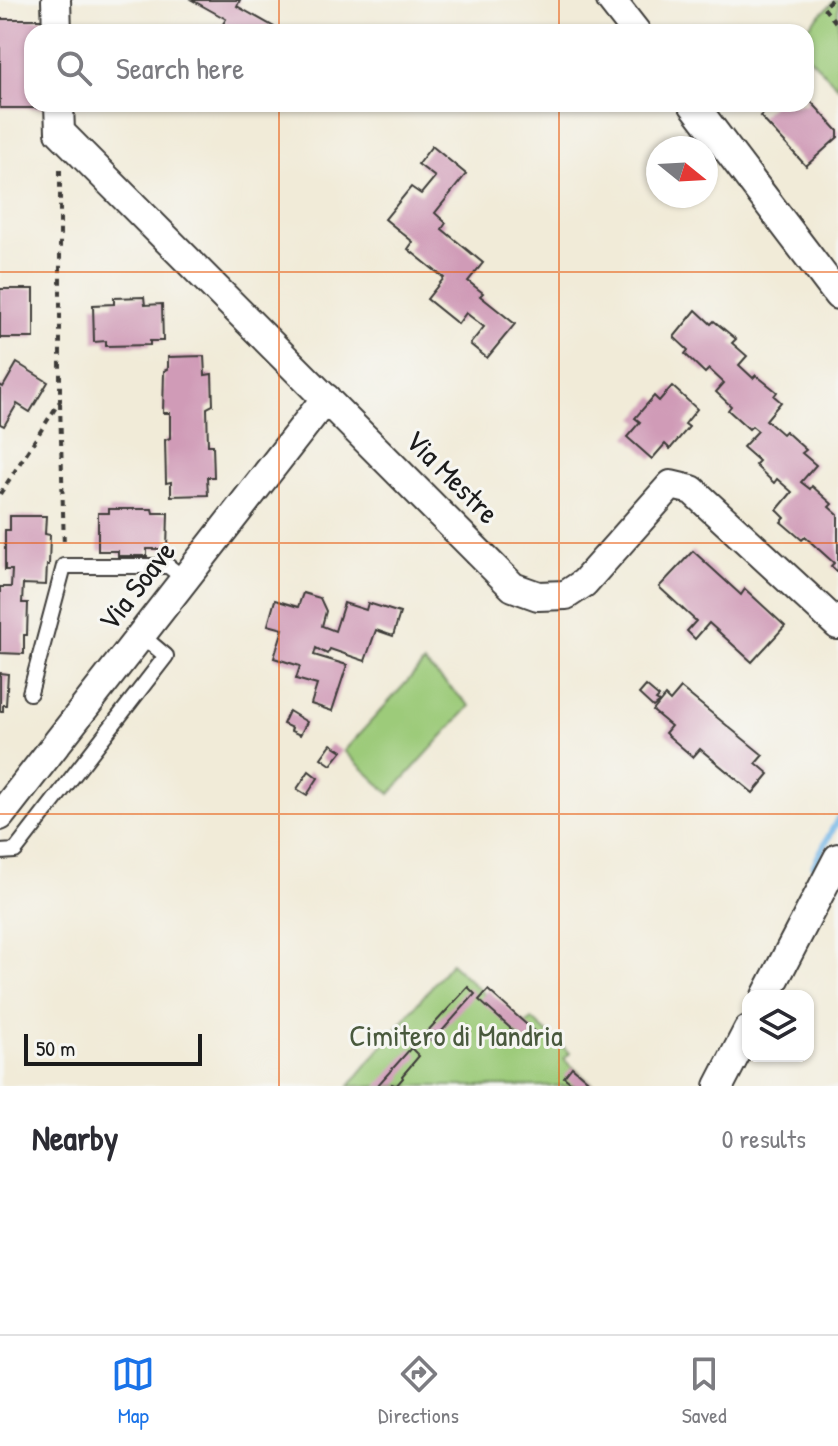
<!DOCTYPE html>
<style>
:root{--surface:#fff;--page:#f7f7f7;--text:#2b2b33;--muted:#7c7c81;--line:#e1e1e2;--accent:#1a73e8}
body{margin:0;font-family:"Patrick Hand",sans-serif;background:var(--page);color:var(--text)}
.controls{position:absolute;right:24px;bottom:24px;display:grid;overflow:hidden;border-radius:16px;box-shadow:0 2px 6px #0004}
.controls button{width:72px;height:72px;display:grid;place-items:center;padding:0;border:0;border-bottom:2px solid var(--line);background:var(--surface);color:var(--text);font:40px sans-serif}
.compass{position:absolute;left:646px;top:136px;width:72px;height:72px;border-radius:50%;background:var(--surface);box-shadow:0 2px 6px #0004;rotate:108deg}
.scale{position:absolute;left:24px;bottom:20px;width:178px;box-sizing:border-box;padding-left:8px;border:4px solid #1c1c1c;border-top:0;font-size:22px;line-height:28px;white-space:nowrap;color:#1c1c1c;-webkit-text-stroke:6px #f6f6f2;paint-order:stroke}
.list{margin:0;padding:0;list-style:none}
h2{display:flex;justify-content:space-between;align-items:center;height:104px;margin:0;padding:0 32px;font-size:34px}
h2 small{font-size:26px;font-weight:400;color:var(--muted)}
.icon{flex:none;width:44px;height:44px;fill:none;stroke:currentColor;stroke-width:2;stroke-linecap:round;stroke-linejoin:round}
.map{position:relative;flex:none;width:838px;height:1086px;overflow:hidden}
.search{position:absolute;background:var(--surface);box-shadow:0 2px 6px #0004;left:24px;right:24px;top:24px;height:88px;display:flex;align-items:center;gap:20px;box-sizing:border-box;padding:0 28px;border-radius:24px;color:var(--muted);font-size:30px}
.sheet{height:248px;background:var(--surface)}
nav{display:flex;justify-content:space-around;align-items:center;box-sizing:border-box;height:112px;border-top:2px solid var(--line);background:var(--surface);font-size:22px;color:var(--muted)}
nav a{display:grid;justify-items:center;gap:4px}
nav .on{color:var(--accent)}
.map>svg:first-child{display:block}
.green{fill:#9dcb7a;stroke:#5c744b;stroke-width:2}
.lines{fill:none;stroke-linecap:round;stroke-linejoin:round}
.stream{stroke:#6fb4e5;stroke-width:7}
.building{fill:#d09bb7}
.lane-casing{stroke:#3c3b38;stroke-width:18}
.street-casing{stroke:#3c3b38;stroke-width:32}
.path{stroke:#3c3b38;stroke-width:4;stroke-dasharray:6 6;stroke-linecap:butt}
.lane{stroke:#fff;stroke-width:14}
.street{stroke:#fff;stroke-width:28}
.grid{fill:none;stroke:#e8590c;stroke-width:2;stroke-opacity:0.55}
.labels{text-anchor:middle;stroke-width:6;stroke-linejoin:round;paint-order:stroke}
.street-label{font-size:30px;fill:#1c1c1c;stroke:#f6f6f2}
.park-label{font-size:30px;fill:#49593d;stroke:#f6f6f2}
</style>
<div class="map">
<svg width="838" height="1086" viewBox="0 0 838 1086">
<rect width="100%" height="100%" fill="#f6f6f2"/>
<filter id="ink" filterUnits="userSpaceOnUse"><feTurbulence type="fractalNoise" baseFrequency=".0125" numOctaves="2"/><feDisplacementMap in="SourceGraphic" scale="16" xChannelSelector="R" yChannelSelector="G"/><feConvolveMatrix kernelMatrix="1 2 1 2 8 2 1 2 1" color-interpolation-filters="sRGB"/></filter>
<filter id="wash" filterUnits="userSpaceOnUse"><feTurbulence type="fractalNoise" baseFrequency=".006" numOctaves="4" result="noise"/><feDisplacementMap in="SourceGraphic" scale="32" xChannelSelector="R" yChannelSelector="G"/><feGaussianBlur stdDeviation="1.8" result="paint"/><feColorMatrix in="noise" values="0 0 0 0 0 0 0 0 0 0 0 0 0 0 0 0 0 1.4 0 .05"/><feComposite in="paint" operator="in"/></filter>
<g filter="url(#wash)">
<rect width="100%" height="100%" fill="#f1ebd8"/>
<!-- green -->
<g class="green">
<polygon points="835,0 838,0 838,87 806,54 806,32 803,32"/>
<polygon points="424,663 470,706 390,794 344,751"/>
<polygon points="451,963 484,994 526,1024 532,1019 570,1053 564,1059 594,1086 349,1086"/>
</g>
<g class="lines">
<!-- stream -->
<polyline class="stream" points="814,865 838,819"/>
</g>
<g id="blocks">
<!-- building -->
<g class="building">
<polygon points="192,0 240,0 237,6 283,32 218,32 226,19"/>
<polygon points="0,19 43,19 43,32 32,32 32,104 44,104 44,108 0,108"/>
<polygon points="806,96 838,131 838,137 806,166 760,116 774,104 806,104"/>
<polygon points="432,146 466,174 435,213 446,223 442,229 483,263 468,281 483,293 480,296 515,324 487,358 470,344 484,327 466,313 458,324 427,299 444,278 408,249 413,242 385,219 411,187 421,194 435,177 418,164"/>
<rect x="0" y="289" width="34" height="49"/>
<polygon points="144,297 145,305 162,304 163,341 150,341 150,345 106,346 106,341 94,342 93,305 114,304 114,298"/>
<polygon points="696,310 711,324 714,321 736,339 732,343 747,356 739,365 753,378 756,375 777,392 774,396 781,402 766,420 782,434 785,431 806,450 802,453 816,465 801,482 810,489 812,486 832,504 829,507 838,515 838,572 831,566 834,563 805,537 802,540 781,522 785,518 777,510 792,492 777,479 774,483 755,465 759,461 743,447 758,431 752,426 749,429 728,410 731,406 716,392 724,383 709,369 705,373 685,354 688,350 674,337"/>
<polygon points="204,356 205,375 212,374 213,405 207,408 208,445 213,445 214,477 207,477 208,495 171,496 171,482 166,483 165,440 170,438 170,413 163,413 164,371 168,369 168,357"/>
<polygon points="17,363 48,382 30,412 17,404 4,426 0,424 0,385 3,387"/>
<polygon points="672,386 697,409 685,424 689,427 670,449 665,444 652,459 627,437 640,422 635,418 654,396 659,401"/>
<polygon points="109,509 152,509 153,513 168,513 167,549 147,549 147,556 118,556 118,551 98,551 98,513 109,513"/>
<polygon points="10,516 46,516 45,534 50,535 49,565 47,565 46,585 23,584 22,603 28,603 27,635 24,635 24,654 0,653 0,587 11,587 12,570 5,570 5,530 10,530"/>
<polygon points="693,551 741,595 745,589 785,626 752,662 709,623 695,639 687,631 696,621 659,587"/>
<polygon points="303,593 320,598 326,611 322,626 335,631 344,603 366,610 368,603 400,613 393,636 376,630 365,661 330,649 327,654 316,648 314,655 347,665 332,711 311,704 317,685 296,679 300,666 274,658 283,629 268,625 275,600 298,607"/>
<polygon points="0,673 8,674 6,705 3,705 3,711 0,711"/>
<polygon points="646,686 659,697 656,700 659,702 653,707 639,694"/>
<polygon points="681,688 763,755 756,763 769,774 753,793 700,749 693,757 665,733 671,726 653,711 665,696 670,701"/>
<polygon points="289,711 307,722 300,735 291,731 292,728 283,724"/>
<polygon points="331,744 342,751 331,765 321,758"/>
<polygon points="309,771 318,778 307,795 297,789"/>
<polygon points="468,987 475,994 433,1041 425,1034"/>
<polygon points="488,990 536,1033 527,1043 479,1000"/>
<polygon points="411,1048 419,1056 402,1076 403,1078 396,1086 392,1084 391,1086 377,1086"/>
<polygon points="572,1067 594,1086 575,1086 564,1077"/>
</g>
</g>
</g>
<g filter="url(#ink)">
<use href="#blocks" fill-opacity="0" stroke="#3c3b38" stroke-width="2"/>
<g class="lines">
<!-- lane casing -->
<g class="lane-casing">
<g id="lane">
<polyline points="30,693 64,566 168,566 186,580"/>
<polyline points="0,852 15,851 166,656 141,635"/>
</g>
</g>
<!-- street casing -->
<g class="street-casing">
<g id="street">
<polyline points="56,0 57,32"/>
<polyline points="611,0 636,32"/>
<polyline points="59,104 60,132 513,587 538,596 566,595 584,583 671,485 692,490 838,625"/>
<polyline points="693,104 838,295"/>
<polyline points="0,816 326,398"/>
<polyline points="766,996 838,858"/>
<polyline points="719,1086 748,1030"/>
</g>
</g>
<!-- path -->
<g class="path">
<polyline points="831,0 823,7 838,25"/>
<polyline points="60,403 64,547"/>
<polyline points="0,494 60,401 60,170"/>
</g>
<!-- lane -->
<use href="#lane" class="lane"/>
<!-- street -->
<use href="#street" class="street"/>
</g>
</g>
<!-- grid -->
<path class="grid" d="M279 0V32M559 0V32M279 104V1086M559 104V1086M0 272H838M0 543H838M0 814H838"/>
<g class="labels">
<!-- street labels -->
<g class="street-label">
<text transform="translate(452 477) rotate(45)" y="10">Via Mestre</text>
<text transform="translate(137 586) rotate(-52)" y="10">Via Soave</text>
</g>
<!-- park labels -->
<g class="park-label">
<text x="456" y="1046">Cimitero di Mandria</text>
</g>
</g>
</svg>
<div class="controls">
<button><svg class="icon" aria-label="layers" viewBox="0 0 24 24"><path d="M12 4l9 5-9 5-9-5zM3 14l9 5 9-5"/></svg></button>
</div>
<svg class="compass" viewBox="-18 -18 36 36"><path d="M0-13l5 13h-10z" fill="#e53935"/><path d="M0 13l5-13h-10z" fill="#7c7c81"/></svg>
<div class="scale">50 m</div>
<div class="search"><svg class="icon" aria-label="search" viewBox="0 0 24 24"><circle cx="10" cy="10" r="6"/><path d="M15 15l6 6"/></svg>Search here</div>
</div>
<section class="sheet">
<h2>Nearby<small>0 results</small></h2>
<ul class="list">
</ul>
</section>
<nav>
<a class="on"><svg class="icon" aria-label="map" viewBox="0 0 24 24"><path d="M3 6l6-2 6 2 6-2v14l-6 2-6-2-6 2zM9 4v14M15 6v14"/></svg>Map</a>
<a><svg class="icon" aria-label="directions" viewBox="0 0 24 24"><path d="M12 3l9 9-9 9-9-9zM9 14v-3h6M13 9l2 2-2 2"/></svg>Directions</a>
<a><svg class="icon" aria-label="saved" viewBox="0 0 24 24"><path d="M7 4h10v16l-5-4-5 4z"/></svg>Saved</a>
</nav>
